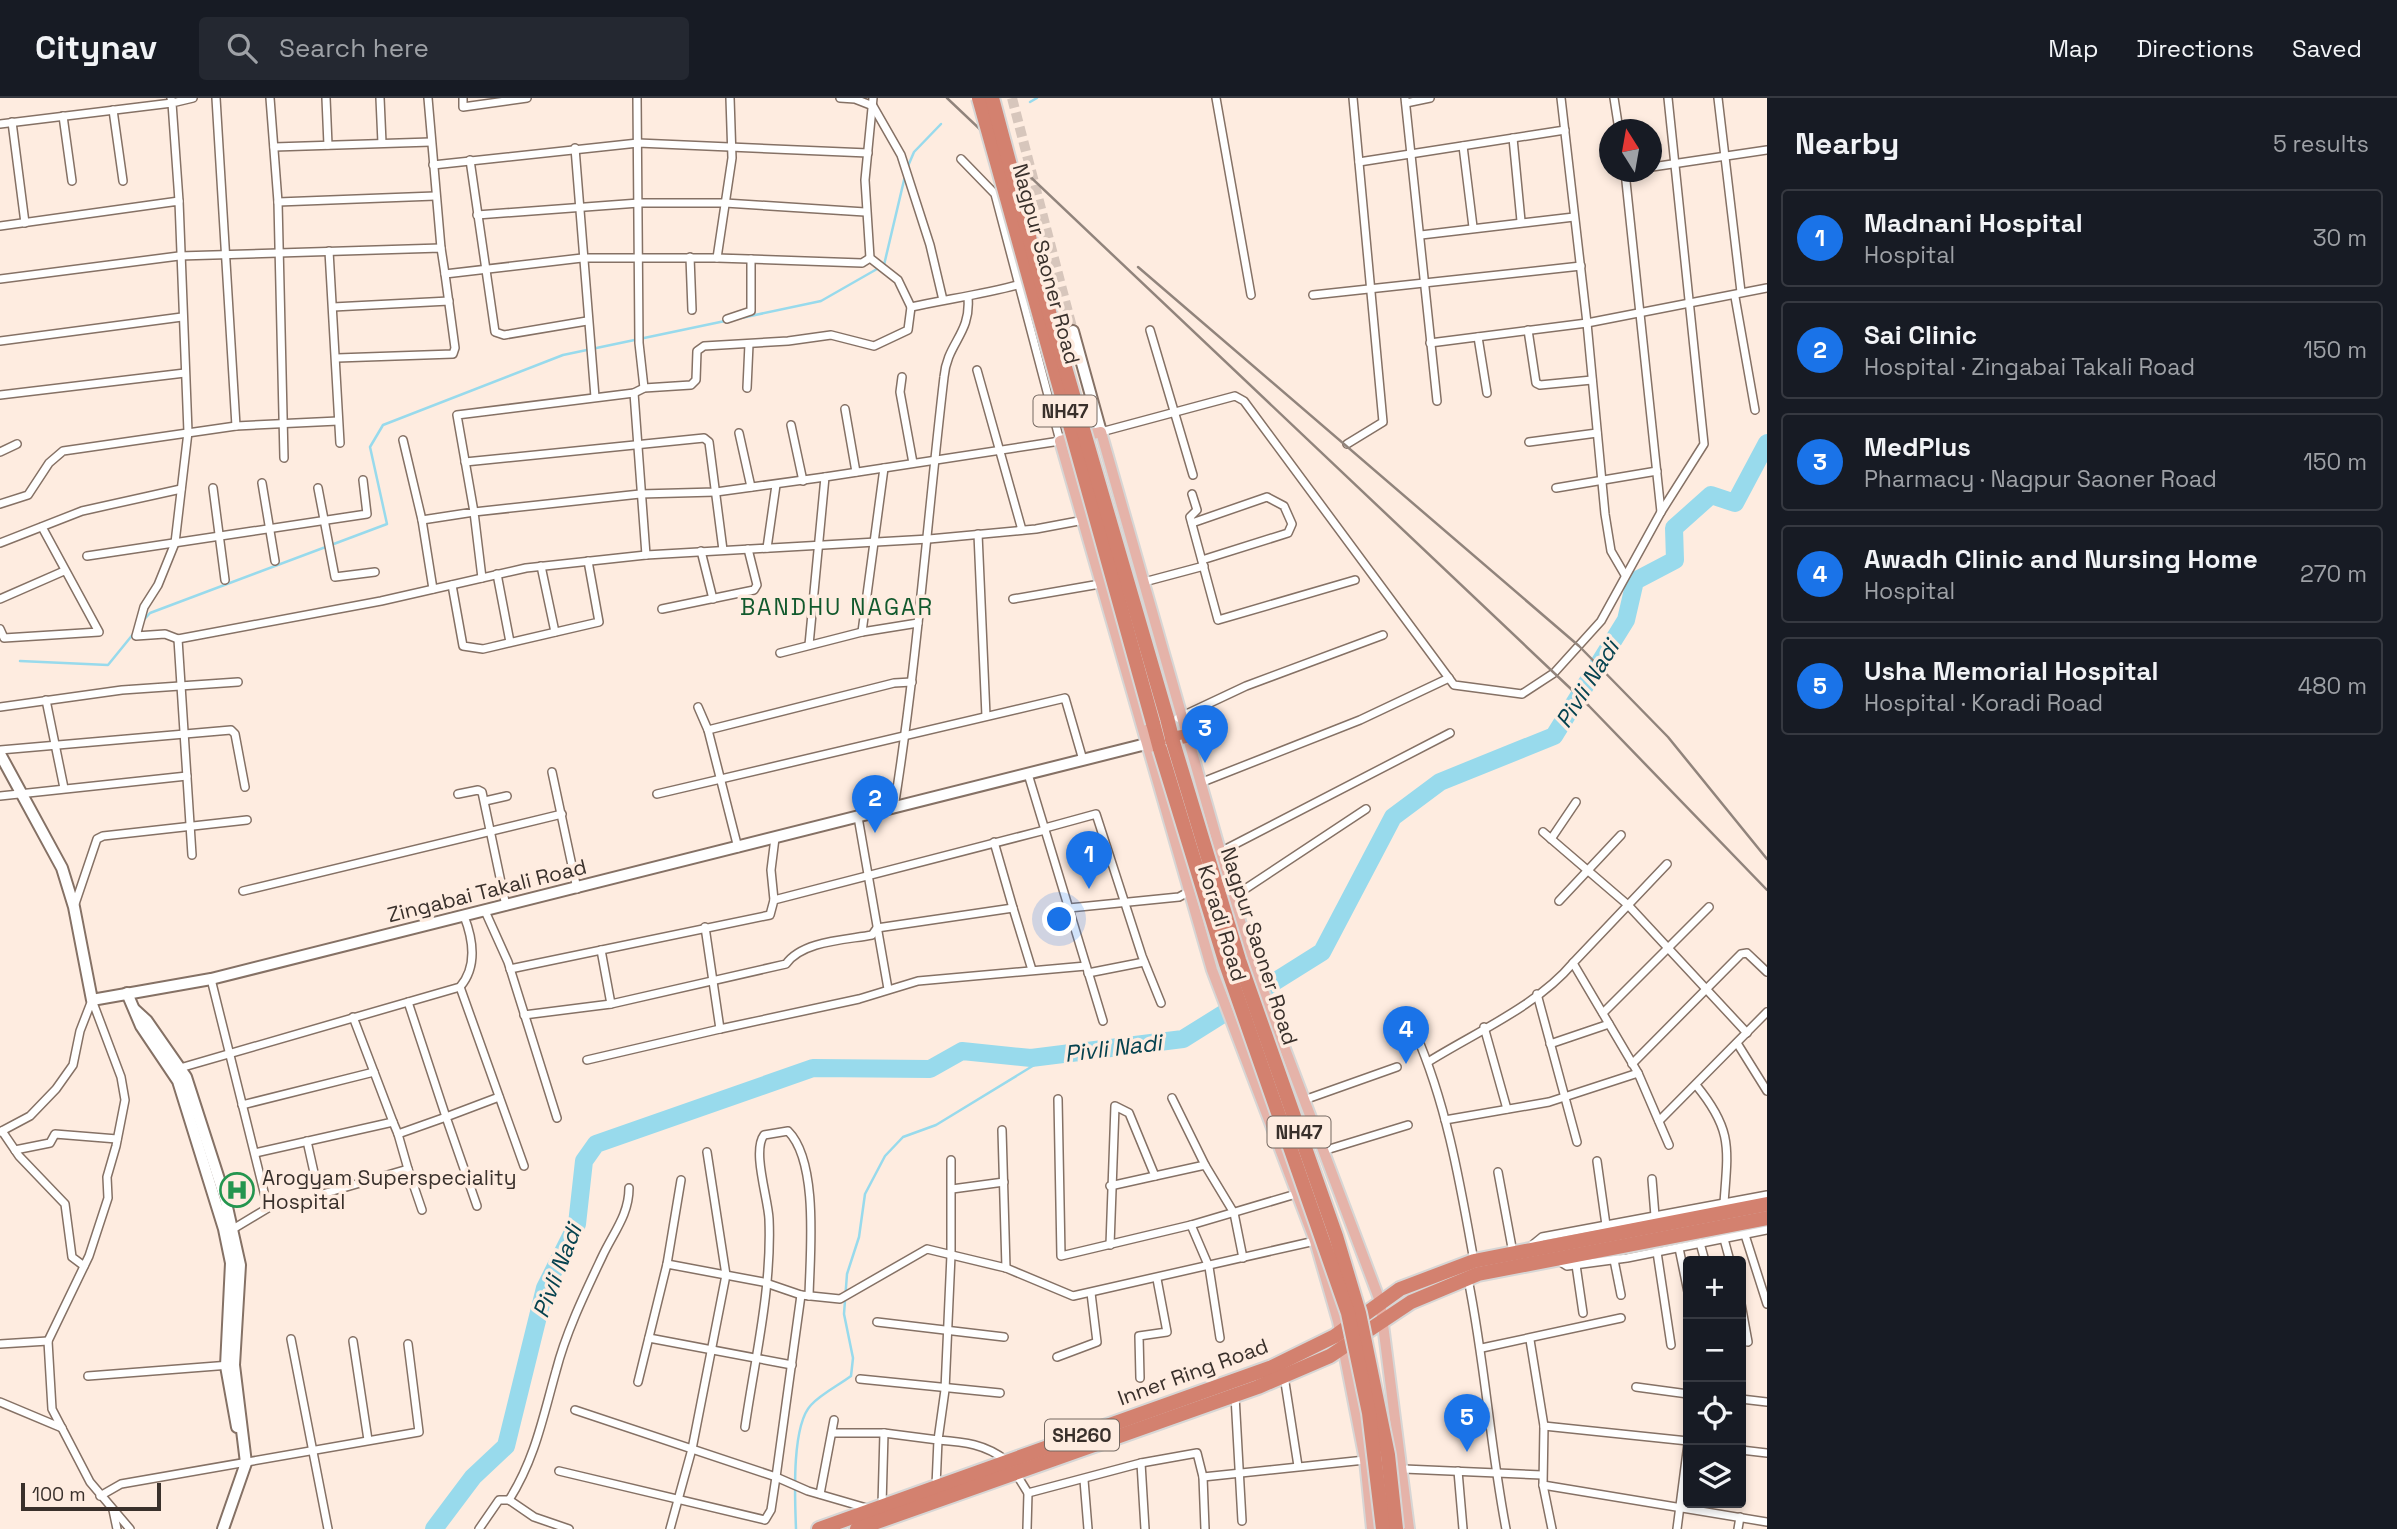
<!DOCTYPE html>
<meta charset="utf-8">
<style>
:root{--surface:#171b24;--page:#242831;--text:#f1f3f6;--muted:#9ea1a6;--line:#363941;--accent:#1a73e8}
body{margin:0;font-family:"Space Grotesk",sans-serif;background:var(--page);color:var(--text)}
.controls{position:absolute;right:21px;bottom:21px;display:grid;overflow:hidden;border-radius:7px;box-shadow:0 4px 10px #0003}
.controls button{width:63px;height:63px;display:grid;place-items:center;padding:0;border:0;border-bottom:2px solid var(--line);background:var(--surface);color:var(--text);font:35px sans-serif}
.compass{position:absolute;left:1599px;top:21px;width:63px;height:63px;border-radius:50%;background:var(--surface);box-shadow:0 4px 10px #0003;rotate:349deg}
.scale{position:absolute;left:21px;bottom:18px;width:140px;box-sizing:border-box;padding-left:7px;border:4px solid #39302b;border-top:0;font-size:19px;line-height:24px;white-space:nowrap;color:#39302b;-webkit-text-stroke:5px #feece0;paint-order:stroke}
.you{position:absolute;left:1060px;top:822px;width:24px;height:24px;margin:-18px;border:5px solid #fff;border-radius:50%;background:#1a73e8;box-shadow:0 0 0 10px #1a73e833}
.badge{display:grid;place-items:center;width:46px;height:46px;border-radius:50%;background:var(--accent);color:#fff;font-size:23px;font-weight:700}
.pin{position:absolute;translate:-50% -58px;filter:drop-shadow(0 2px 4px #0008)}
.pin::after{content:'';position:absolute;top:37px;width:24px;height:21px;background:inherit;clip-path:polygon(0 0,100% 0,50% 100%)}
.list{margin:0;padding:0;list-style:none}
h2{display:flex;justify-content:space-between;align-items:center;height:91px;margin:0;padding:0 28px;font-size:30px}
h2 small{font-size:23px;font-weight:400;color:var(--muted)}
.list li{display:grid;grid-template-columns:46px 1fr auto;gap:21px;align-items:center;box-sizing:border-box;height:98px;margin:0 14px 14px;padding:0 14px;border:2px solid var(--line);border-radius:7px}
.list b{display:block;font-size:26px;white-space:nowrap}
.list p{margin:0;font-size:23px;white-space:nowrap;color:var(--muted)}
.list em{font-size:23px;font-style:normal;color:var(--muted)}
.icon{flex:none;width:38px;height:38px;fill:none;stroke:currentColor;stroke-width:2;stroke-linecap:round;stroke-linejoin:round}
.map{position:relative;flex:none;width:1767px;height:1431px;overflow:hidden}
header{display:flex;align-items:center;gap:42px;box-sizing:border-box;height:98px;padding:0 35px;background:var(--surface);border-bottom:2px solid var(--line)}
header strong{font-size:33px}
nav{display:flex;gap:38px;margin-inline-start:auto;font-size:24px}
.search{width:490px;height:63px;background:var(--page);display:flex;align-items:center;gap:18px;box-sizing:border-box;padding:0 24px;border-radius:7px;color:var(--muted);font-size:26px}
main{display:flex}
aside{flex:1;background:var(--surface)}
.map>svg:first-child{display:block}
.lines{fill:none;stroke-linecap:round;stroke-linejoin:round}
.stream{stroke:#98daec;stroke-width:2.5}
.river{stroke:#98daec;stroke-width:18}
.secondary-tunnel{stroke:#d7c6bc;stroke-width:10;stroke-dasharray:10 5;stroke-linecap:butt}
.street-casing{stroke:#857165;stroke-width:10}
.secondary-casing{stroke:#857165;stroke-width:14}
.primary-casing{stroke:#d7d6d5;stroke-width:14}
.highway-casing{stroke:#d7d6d5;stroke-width:18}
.street{stroke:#fff;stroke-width:7}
.secondary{stroke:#fff;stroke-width:10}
.primary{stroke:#e5b3a9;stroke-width:10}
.highway{stroke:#d3816f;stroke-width:14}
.rail{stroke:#91847c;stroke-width:2.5}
.highway-bridge-casing{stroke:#d7d6d5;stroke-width:18;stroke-linecap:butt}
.highway-bridge{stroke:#d3816f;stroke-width:14}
.labels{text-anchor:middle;stroke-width:7;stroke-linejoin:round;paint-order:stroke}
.shield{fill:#feece0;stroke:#746861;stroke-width:2}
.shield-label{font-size:19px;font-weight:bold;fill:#39302b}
.street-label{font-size:21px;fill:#39302b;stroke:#feece0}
.poi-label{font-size:21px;fill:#39302b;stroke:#feece0;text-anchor:start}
.neighbourhood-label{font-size:23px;letter-spacing:2px;fill:#12592d;stroke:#feece0}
.water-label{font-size:23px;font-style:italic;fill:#05424f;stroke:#feece0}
</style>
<header>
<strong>Citynav</strong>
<div class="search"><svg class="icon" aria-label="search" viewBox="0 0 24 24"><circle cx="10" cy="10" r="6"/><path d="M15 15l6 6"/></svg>Search here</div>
<nav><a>Map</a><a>Directions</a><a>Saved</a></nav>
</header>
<main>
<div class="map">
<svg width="1767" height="1431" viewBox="0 0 1767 1431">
<rect width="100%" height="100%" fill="#feece0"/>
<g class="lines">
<!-- stream -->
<g class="stream">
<polyline points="1030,4 1037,0"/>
<polyline points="908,68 914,54 941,26"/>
<polyline points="741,220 821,203 884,167 905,78"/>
<polyline points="142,524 150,515 387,426 370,349 383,327 563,257 725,223"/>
<polyline points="20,563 108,567 134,535"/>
<path d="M796 1431C795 1402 791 1328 811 1307 821 1296 839 1287 851 1278L853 1260 844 1216 847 1176 859 1139 865 1096 885 1058 903 1039 936 1027 1049 958"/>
</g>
<!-- river -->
<polyline class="river" points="434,1431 473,1379 506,1348 545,1190 577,1126 584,1063 596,1046 813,970 930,971 962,953 1031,960 1183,941 1322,854 1393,719 1440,684 1554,638 1626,522 1635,483 1675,462 1674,430 1711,397 1735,405 1767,345"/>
<!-- secondary-tunnel -->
<polyline class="secondary-tunnel" points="1012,0 1073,233"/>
<!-- street casing -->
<g class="street-casing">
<g id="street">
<polyline points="216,0 236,328"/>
<polyline points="270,0 278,104 284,360"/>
<polyline points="326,0 328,47"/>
<polyline points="380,0 382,45"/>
<polyline points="428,0 441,150"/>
<polyline points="463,0 463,9 527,0"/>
<polyline points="637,0 639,245 644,290"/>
<polyline points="840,0 855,1 873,8 901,57 930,147 943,202"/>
<path d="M873 0 865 82 870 160 898 182 911 209C948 201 984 196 1021 186"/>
<polyline points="1216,0 1251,197"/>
<polyline points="1405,0 1437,303"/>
<polyline points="1561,0 1587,225 1605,416 1611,453 1625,477"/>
<polyline points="1614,0 1619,32"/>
<polyline points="1718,0 1741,194"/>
<polyline points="1406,5 1430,0"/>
<polyline points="113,12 123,83"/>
<polyline points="63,18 72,83"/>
<polyline points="12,24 25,125"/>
<polyline points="0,26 172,5 171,0"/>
<polyline points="1513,40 1521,123"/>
<polyline points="1463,48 1473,129"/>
<polyline points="274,49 431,44"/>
<polyline points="575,50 595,299"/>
<polyline points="470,62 495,234 504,237 587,223"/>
<polyline points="1359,64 1565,32"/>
<polyline points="433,67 638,45 868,55"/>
<polyline points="1652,69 1767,52"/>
<polyline points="1625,74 1661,414"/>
<polyline points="179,103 172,5 193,0"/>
<polyline points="278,104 435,98"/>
<polyline points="477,117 639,105 725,105 865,114"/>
<polyline points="0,128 179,103 188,334 175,445 158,487 144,509 136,538 165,536 178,541"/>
<polyline points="1421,137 1574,119"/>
<polyline points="329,153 340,345"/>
<polyline points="690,159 692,212"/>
<polyline points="717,160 862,165 870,160"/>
<polyline points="0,181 179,158 441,150 445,176 582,160 717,160 732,60 730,0"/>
<polyline points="1313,197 1581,168"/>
<polyline points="1735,199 1755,312"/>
<polyline points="333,209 449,203"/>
<polyline points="727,221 751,213 751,161"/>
<polyline points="1150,232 1193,377"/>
<polyline points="1528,232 1536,285 1540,287 1592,282"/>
<polyline points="1478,239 1487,295"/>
<polyline points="0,243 182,219"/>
<polyline points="1430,245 1587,225 1767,190"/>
<polyline points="337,260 453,256 455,250 445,176"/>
<polyline points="977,272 1022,432"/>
<polyline points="902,279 900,294 913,365"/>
<polyline points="747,290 749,246"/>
<polyline points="634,295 646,457"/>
<polyline points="0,297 185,275"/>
<polyline points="845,311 856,374"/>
<polyline points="791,327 803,383"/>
<polyline points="1101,334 1235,298 1244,303 1454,587 1522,596 1554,575 1601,523 1661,414 1704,346 1668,0"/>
<polyline points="739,335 751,389"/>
<polyline points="403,342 422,422 433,491"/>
<polyline points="1529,344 1597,335"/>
<polyline points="1347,346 1383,324 1353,0"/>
<polyline points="0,354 17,346"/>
<polyline points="465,364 704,340 709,344 723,452"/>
<polyline points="262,385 275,463"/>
<polyline points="213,390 225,482"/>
<polyline points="318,390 335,479 375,474"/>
<polyline points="1556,390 1657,373"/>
<polyline points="1192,396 1197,412 1190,419 1218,522 1355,482"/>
<polyline points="0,406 28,397 49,365 63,353 236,328 338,323"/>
<polyline points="422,422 474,414 457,317 634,295 644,290 691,287 696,282 697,253 704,248 788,243 831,237 874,248 908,232 911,209"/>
<polyline points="1192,425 1267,399 1284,408 1292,426 1288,435 1202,462"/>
<polyline points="978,436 986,618"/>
<polyline points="0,445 82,413 181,391"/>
<polyline points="767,450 776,387"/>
<polyline points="701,453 713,501"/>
<polyline points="87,458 367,416 363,382"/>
<polyline points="541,468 555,534"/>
<polyline points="497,476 510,544"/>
<polyline points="482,480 474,414 640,396 716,394 825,379"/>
<polyline points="1144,484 1204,468"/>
<polyline points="452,487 463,548 483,551 599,524 588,463"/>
<polyline points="0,501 64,473"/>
<polyline points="1013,501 1100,486"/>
<polyline points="662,511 754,492 757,487 748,451"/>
<polyline points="0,531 4,540 99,534 42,429"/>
<polyline points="862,534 884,370"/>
<polyline points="809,547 825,379 1060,343 995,96 961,61"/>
<polyline points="780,555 862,534 918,525"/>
<polyline points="46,602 64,690"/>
<polyline points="0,609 122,592 238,584"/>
<polyline points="698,609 708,632 738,750"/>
<polyline points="1178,620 1246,588 1383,537"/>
<polyline points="708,632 894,585 912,584"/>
<polyline points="0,652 231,632 235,636 245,689"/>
<polyline points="552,674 577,791"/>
<polyline points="1028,676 1103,923"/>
<polyline points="1200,685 1360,622 1449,580"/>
<polyline points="458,696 478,692 482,694 506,808"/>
<polyline points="657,696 1065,600 1083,662"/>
<polyline points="0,698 187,678"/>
<polyline points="485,703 507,698"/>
<path d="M894 710C917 567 927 423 944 279 947 245 971 236 968 200"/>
<polyline points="858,719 888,891"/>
<polyline points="1045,730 1096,716 1142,858 1161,905"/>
<polyline points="1543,734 1628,807 1747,935"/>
<polyline points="1551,741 1576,704"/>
<polyline points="994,744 1013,810"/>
<polyline points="1220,754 1450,635"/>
<polyline points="192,757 178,541 381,503 526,470 646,457 929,441 1036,431 1084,422"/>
<polyline points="1667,766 1573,865 1638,975 1669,1047"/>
<polyline points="243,793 562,716"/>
<polyline points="1233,799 1366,711"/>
<polyline points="774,802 771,772 775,740"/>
<polyline points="1559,803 1621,737"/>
<polyline points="74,809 97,741 103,738 247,722"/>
<polyline points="1069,810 1179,799 1190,793"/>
<polyline points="485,813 508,864 557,1020"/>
<polyline points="705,829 720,931 859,901 918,883 1086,868"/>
<polyline points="601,852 611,906"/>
<polyline points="510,871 770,817 774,802 1045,732"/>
<polyline points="1088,875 1144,864"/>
<polyline points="211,881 268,1110 233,1131"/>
<polyline points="460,889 524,1068"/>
<polyline points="1537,896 1577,1044"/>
<polyline points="1603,915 1709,809"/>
<path d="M524 917 611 906 786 866C802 843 845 842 872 837L877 830 1013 810 1032 872"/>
<polyline points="1484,929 1507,1011"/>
<path d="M1415 934C1447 1007 1460 1085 1474 1163"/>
<polyline points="1737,945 1767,993"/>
<polyline points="1550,946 1609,926"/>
<polyline points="587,962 720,931"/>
<path d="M1428 964C1476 934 1537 908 1573 865"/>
<polyline points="1632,966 1741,856 1747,855 1767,874"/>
<path d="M180 970 460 889C478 868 473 841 464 818"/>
<path d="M1696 987C1733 1032 1728 1050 1724 1105"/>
<polyline points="1172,1000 1205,1067"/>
<polyline points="1058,1001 1061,1158 1191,1127 1296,1096"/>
<polyline points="1304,1002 1397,969"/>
<polyline points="242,1007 374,974 353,919"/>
<polyline points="1445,1022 1549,1004 1638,975"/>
<polyline points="1659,1023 1767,914"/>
<polyline points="393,1024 398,1036 446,1019 408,904"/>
<polyline points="1002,1032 1006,1170"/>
<polyline points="2,1033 19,1058 65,1106 72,1159 84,1168"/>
<polyline points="0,1034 30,1018 56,991 73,967 80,933 92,902 121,979 125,1002 116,1048 107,1079 108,1100 89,1158 48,1243 52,1311 90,1384 130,1431"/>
<polyline points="307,1043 319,1097 408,1071 398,1036"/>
<polyline points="15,1052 50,1045 55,1036 117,1041"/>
<polyline points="1323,1053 1408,1027"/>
<polyline points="255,1055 393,1024 374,974"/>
<path d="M951 1062V1157L945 1292 938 1342C965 1344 985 1346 1007 1363"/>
<polyline points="1597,1063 1606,1127"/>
<polyline points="408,1071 422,1112"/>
<polyline points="1498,1074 1513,1155"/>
<polyline points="1652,1081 1655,1118"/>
<polyline points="1110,1088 1155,1078"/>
<polyline points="952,1091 1004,1084"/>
<polyline points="477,1108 446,1019 499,999"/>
<polyline points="1191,1127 1209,1169 1220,1240"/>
<polyline points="1745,1137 1767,1206"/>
<polyline points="1724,1141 1730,1163"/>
<polyline points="1700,1145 1705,1163"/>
<polyline points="1110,1147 1115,1008 1129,1015 1155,1078 1205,1067 1234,1115 1243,1160"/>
<polyline points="1531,1148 1542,1139 1767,1097"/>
<polyline points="1679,1150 1688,1194"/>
<polyline points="1657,1154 1671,1247"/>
<polyline points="1614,1162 1621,1197"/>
<polyline points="1559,1163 1567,1168 1627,1160 1767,1132"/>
<polyline points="667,1166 681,1082"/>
<polyline points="1576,1167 1583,1215"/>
<path d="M1468 1181C1485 1264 1490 1348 1506 1431"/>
<polyline points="1741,1206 1748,1244"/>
<polyline points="877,1224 1004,1239"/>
<polyline points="649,1240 792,1267"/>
<polyline points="291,1241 328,1431"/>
<polyline points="1530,1242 1544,1328 1543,1387 1552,1431"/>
<polyline points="353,1243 368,1342"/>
<polyline points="0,1246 48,1243"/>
<polyline points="1482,1250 1621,1220"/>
<polyline points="1057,1259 1097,1244 1091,1195"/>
<polyline points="88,1278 230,1267"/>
<polyline points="1284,1278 1298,1368"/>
<polyline points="1140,1280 1139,1238 1167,1234 1157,1181"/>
<polyline points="860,1281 1000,1295"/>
<polyline points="638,1284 667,1166 763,1184 801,1197 840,1201 927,1151 1006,1170 1073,1198 1315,1143"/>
<polyline points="1636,1289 1688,1296"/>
<polyline points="1235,1298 1242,1423"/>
<polyline points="1741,1301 1767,1304"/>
<polyline points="0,1304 62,1330"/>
<polyline points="575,1312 776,1379 801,1197"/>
<polyline points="1544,1328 1688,1343"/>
<path d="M745 1329C755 1260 772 1190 769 1121 768 1100 752 1053 764 1037L788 1033C819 1064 810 1156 809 1198"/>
<polyline points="833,1335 884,1335 938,1342 936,1388"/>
<polyline points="1741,1352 1767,1355"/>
<polyline points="1141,1365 1197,1355 1203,1379 1205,1431"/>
<polyline points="1404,1371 1542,1377"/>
<polyline points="559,1373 765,1422 771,1412 776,1379 808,1393 870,1411"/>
<polyline points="1458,1373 1463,1431"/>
<polyline points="1015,1374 1028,1395 1141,1365 1145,1431"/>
<polyline points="1203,1379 1365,1362"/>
<polyline points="1084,1382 1088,1431"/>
<polyline points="1543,1387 1767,1424"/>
<polyline points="820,1396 834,1322"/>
<polyline points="100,1398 121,1386 419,1334 408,1246"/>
<path d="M509 1402C535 1361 543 1319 556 1273 566 1234 585 1195 602 1159 613 1135 629 1117 629 1090"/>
<polyline points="882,1407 884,1335"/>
<polyline points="113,1412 117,1431"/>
<polyline points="479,1431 499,1402 509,1402 534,1419 569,1431"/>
<polyline points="670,1431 692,1351 726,1177 707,1054"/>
<polyline points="1027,1431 1028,1395"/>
<polyline points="1677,1431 1688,1346"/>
<polyline points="1738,1431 1740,1419"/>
</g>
</g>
<!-- secondary casing -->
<g class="secondary-casing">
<g id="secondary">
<polyline points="1073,233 1101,334"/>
<polyline points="0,656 62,770 74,809 92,902 211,881 1154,644"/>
<polyline points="127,895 141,928 178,983 224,1131 231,1165 226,1268 237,1329"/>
<polyline points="135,912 147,923 186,979 225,1100 240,1167 234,1267 246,1365 223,1431"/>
</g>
</g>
<!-- primary casing -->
<g class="primary-casing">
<polyline id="primary" points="1372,1431 1365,1362 1338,1223 1315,1143 1212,872 1060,343 1101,334 1250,858 1380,1203 1409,1431"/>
</g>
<!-- highway casing -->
<g class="highway-casing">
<g id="highway">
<polyline points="1167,620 1173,644"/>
<polyline points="1153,625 1160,651"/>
<polyline points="1172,641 1186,638"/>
<polyline points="819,1431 1272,1269 1335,1238 1400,1191 1474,1163 1767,1106"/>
<polyline points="857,1431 1258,1289 1330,1258 1411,1204 1478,1176 1767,1120"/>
</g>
</g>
<!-- street -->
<use href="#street" class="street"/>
<!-- secondary -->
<use href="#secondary" class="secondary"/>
<!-- primary -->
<use href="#primary" class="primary"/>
<!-- highway -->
<use href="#highway" class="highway"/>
<!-- rail -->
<g class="rail">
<polyline points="947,0 1589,608 1767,792"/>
<polyline points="1138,169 1579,548 1668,639 1767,761"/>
</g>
<!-- highway-bridge casing -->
<g class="highway-bridge-casing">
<g id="highway-bridge">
<polyline points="979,0 1153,625"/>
<polyline points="992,0 1051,221 1167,620"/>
<polyline points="1173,644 1239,862 1336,1138 1359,1215 1388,1357 1396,1431"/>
<polyline points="1160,651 1226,866 1348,1215 1369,1315 1383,1431"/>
</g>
</g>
<!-- highway-bridge -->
<use href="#highway-bridge" class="highway-bridge"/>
</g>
<!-- icons -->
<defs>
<g id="hospital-ring" transform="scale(1.75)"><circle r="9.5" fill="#feece0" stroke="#24954f" stroke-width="1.5"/><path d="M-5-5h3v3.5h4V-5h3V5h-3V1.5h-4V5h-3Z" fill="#24954f"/></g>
</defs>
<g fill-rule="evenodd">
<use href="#hospital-ring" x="237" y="1092"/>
</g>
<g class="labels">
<!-- shield labels -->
<g class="shield">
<rect x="1033.5" y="297.5" width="63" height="31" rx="5"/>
<rect x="1267.5" y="1018.5" width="63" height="31" rx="5"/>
<rect x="1045" y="1321.5" width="74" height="31" rx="5"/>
</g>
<g class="shield-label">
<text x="1065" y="320">NH47</text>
<text x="1299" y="1041">NH47</text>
<text x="1082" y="1344">SH260</text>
</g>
<!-- street labels -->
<g class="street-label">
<text transform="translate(1046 166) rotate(75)" y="7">Nagpur Saoner Road</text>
<text transform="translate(487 793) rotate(-14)" y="7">Zingabai Takali Road</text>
<text transform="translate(1222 825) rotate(73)" y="7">Koradi Road</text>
<text transform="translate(1259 848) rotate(72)" y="7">Nagpur Saoner Road</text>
<text transform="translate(1193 1274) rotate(-20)" y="7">Inner Ring Road</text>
</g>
<!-- poi labels -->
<g class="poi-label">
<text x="262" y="1087">Arogyam Superspeciality<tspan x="262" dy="24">Hospital</tspan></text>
</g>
<!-- neighbourhood labels -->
<g class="neighbourhood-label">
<text x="837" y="517">BANDHU NAGAR</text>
</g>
<!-- water labels -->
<g class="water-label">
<text transform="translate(1587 586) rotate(-58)" y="8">Pivli Nadi</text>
<text transform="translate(1113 950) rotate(-7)" y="8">Pivli Nadi</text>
<text transform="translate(557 1173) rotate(-69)" y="8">Pivli Nadi</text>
</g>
</g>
</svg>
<div class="controls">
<button>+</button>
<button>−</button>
<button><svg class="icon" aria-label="locate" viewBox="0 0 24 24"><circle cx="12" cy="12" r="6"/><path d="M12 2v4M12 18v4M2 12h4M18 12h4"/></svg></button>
<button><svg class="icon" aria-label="layers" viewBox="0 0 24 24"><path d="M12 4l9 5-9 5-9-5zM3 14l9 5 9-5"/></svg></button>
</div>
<svg class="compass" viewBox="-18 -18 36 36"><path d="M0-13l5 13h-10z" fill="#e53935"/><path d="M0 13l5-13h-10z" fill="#9ea1a6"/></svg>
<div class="scale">100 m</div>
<div class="you"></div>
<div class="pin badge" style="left:1089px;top:791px">1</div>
<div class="pin badge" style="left:875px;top:735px">2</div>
<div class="pin badge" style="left:1205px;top:665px">3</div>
<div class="pin badge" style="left:1406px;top:966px">4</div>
<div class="pin badge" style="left:1467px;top:1354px">5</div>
</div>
<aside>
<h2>Nearby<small>5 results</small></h2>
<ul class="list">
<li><span class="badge">1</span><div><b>Madnani Hospital</b><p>Hospital</p></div><em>30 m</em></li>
<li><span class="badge">2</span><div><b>Sai Clinic</b><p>Hospital · Zingabai Takali Road</p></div><em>150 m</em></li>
<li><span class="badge">3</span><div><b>MedPlus</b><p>Pharmacy · Nagpur Saoner Road</p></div><em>150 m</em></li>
<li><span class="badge">4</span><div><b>Awadh Clinic and Nursing Home</b><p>Hospital</p></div><em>270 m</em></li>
<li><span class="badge">5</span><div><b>Usha Memorial Hospital</b><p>Hospital · Koradi Road</p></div><em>480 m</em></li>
</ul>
</aside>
</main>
